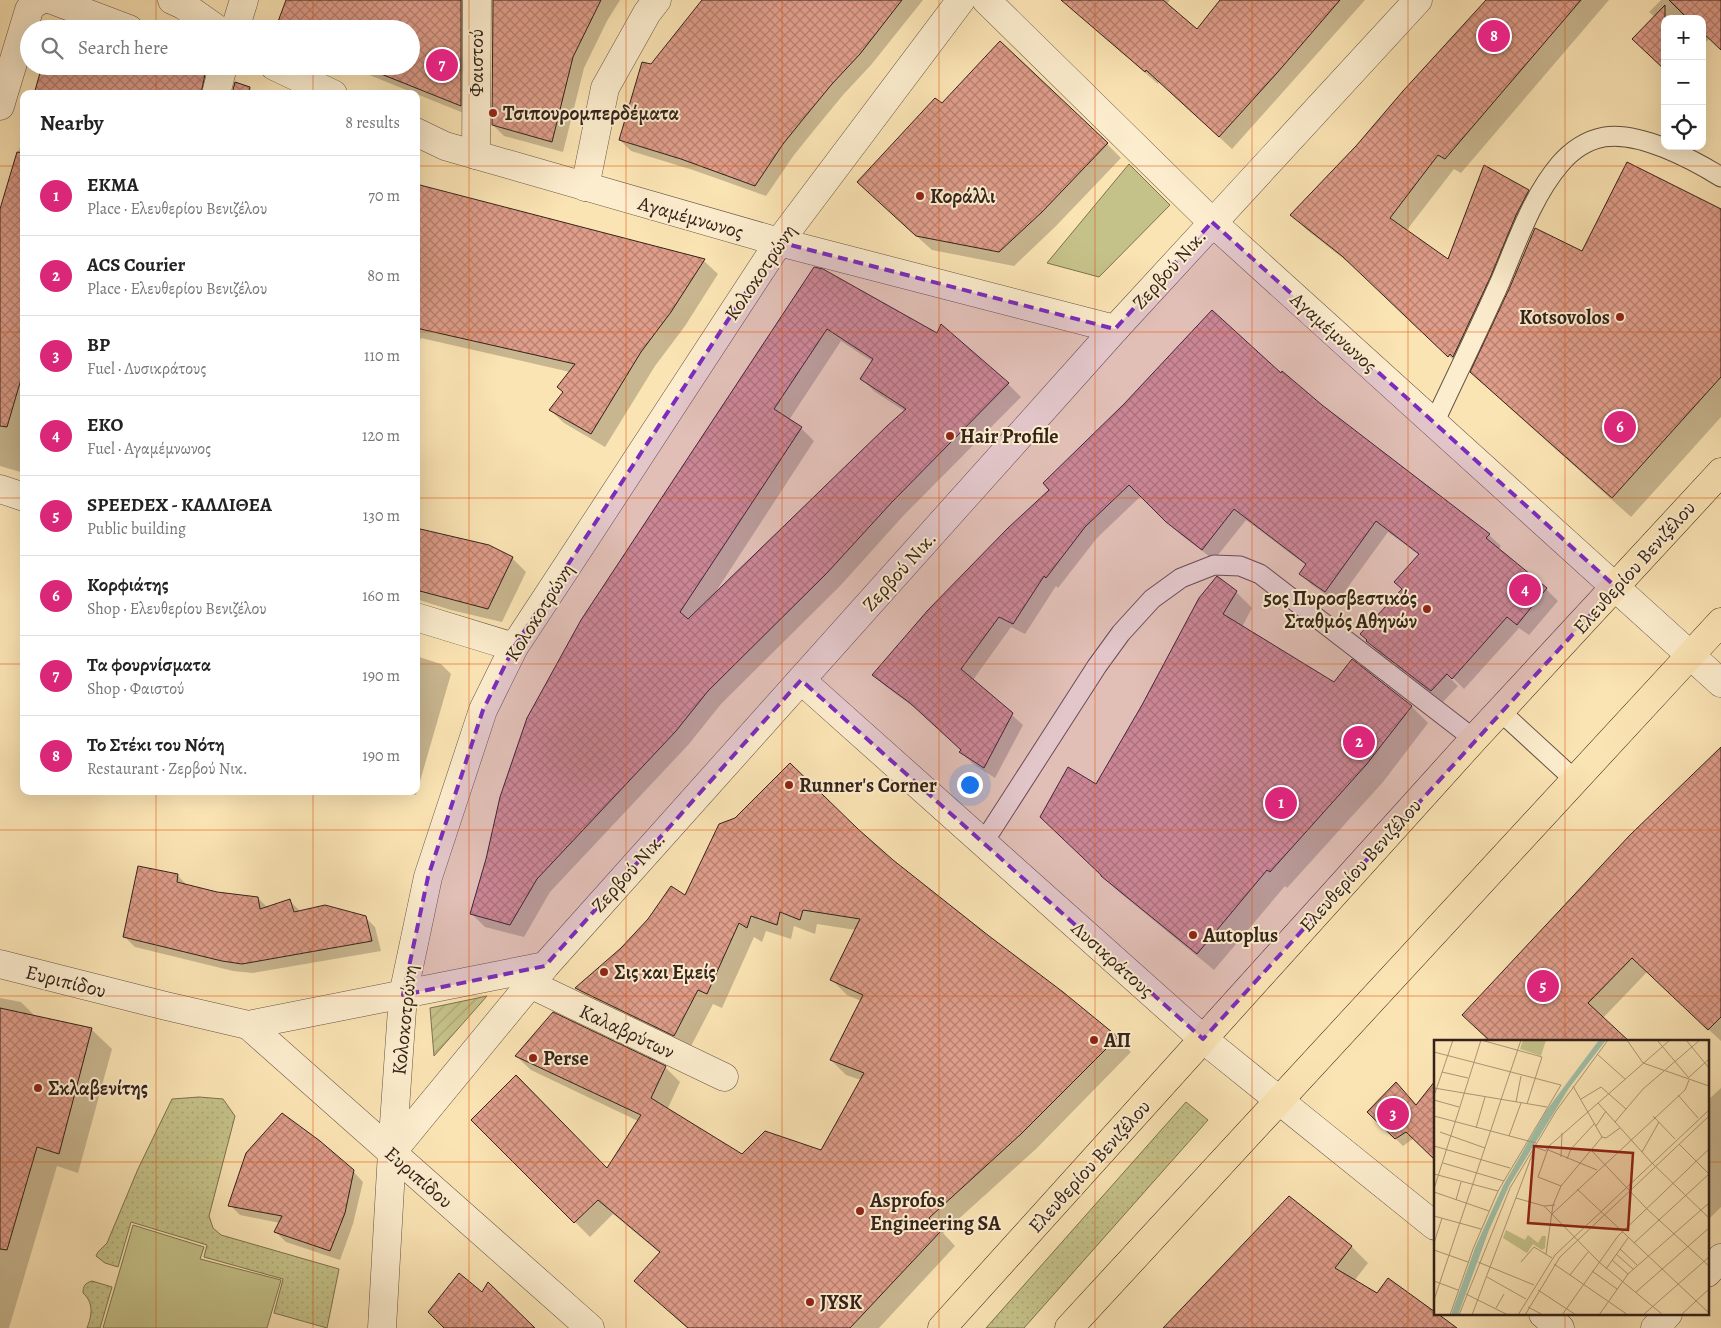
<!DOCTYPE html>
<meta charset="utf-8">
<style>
:root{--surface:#fff;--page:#f2f2f2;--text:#222;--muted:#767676;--line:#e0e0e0;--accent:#db2777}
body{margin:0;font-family:Alegreya,serif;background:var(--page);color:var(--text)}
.controls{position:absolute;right:15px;top:15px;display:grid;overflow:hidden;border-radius:10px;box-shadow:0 5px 20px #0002}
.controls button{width:45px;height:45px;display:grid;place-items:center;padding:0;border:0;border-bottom:1px solid var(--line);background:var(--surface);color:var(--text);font:25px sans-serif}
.you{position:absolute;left:969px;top:784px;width:18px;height:18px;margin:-12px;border:4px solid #fff;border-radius:50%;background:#1a73e8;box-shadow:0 0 0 8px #1a73e833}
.badge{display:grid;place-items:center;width:32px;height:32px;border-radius:50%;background:var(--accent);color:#fff;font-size:16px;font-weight:700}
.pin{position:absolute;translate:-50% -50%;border:2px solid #fff;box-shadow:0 1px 5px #0006}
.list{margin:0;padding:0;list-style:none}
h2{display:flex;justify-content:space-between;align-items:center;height:65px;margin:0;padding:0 20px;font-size:21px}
h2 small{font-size:16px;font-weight:400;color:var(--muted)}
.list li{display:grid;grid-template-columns:32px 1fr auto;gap:15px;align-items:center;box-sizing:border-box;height:80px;padding:0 20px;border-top:1px solid var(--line)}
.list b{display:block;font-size:19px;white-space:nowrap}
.list p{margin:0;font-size:16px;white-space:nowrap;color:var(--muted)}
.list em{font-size:16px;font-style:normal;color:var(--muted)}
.icon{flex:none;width:28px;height:28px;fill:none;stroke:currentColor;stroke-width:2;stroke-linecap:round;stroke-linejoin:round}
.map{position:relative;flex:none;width:1721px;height:1328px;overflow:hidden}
.search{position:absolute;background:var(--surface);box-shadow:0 5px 20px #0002;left:20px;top:20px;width:400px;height:55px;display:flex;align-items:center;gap:12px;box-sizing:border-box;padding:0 18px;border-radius:28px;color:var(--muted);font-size:19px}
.panel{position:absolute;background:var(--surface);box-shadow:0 5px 20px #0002;left:20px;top:90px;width:400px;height:705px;border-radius:10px}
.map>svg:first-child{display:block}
.grass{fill:url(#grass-dots);stroke:#7c7252}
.park{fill:#c5c289;stroke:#7c7252}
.garden{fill:url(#garden-furrows);stroke:#7c7252}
.shadow{fill:#0003;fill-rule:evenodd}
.building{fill:url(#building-cross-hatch);stroke:#34221b;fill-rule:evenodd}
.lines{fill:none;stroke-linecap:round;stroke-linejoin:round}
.service-casing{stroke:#665241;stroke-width:21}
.pedestrian-casing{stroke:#665241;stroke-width:29}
.minor-casing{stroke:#665241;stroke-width:29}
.primary-casing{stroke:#34221b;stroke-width:29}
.service{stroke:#fcedce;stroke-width:19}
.pedestrian{stroke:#fcedce;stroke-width:28}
.minor{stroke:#fcedce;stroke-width:28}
.primary{stroke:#fbe4b4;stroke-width:28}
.marked{fill:#7b2cbf;fill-opacity:0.2;stroke:#7b2cbf;stroke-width:4;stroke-dasharray:10 6;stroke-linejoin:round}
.grid{fill:none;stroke:#df560d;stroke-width:1;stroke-opacity:0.55}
.poi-dot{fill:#8f2418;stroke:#fcedce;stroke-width:2}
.labels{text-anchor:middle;stroke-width:4;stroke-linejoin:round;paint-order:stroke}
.street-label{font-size:20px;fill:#34221b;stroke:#fcedce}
.poi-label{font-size:20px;font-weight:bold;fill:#34221b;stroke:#fcedce;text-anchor:start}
.inset-road{fill:none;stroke:#ab9677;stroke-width:1}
.view{fill:#8f2418;fill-opacity:0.15;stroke:#8f2418;stroke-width:2.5}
.inset-edge{fill:none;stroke:#34221b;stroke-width:2.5}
</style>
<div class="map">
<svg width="1721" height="1328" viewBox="0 0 1721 1328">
<defs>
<pattern id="grass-dots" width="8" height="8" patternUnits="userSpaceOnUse" patternTransform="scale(1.25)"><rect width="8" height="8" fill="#c5c289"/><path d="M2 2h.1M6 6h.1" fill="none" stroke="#aaa676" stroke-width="1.8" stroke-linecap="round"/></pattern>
<pattern id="garden-furrows" width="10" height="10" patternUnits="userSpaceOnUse" patternTransform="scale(1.25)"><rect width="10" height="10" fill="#c5c289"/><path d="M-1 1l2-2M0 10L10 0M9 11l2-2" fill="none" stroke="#aaa676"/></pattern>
<pattern id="building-cross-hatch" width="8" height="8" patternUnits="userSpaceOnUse" patternTransform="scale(1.25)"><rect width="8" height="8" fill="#df9d8a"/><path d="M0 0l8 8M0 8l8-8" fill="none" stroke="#b68070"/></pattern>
</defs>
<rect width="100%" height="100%" fill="#fbe4b4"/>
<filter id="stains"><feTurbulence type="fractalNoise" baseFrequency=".004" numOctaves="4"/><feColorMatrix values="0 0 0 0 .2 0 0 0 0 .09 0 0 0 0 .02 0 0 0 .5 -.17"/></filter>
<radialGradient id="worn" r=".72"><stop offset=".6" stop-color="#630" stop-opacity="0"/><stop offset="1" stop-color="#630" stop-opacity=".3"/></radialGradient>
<!-- grass -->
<g class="grass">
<polygon points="199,1097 223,1099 235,1116 209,1216 213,1228 221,1235 339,1269 327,1328 274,1313 283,1279 204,1257 207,1245 131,1222 118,1267 105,1263 96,1256 98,1252 107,1243 138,1169 172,1099"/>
<polygon points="1186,1102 1208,1120 1024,1328 986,1328"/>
<path d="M92 1281 112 1287 100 1328H87C92 1315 94 1303 83 1293 83 1286 85 1283 92 1281Z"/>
</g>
<!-- park -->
<g class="park">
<polygon points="1129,164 1170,205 1099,277 1047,263"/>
<polygon points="133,1225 204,1247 200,1259 281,1280 267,1328 103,1328"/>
</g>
<!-- garden -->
<polygon class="garden" points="487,996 434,1056 430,1008"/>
<!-- shadow -->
<g class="shadow">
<polygon points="288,0 478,0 471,116 347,66 411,66 411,29"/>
<polygon points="494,0 620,0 607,21 584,68 563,152 504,136 493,125"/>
<polygon points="703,0 923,0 871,65 843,95 815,129 794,155 766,196 693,170 631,151 620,140 651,65"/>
<polygon points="1064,0 1170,0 1166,5 1197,31 1222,0 1365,0 1232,149 1159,82 1158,84 1095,29"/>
<polygon points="1487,0 1609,0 1461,173 1454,169 1406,231 1449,261 1528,191 1543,206 1464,370 1359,271 1307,230 1292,215 1357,147"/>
<polygon points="1661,0 1721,0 1721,49 1710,38 1702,46 1702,19 1665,19 1655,17 1649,12"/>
<polygon points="204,75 218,88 217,94 35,94"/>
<polygon points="942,105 1107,144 1121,158 1056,226 1014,266 932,250 873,197"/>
<polygon points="24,133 24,473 0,466 0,214"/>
<polygon points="416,185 704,261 718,274 685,326 655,366 605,447 564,423 550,410 564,392 570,372 421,338 416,354"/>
<polygon points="1721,210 1721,417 1631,517 1491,391 1472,372 1511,287 1583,252"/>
<path d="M815 269 1008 384 1021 397 904 515 840 586 721 704 689 744 550 892 524 937 485 927 472 914ZM841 341 873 362 862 379 875 392 906 412 713 596 814 441 801 428 789 420Z"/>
<polygon points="1281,375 1489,535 1501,546 1498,550 1546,589 1558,601 1529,635 1519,628 1464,689 1444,669 1442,670 1458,686 1443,702 1379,653 1367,641 1403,589 1419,555 1388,532 1337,602 1312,585 1301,574 1307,566 1246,520 1214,560 1180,534 1141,496 1097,538 1058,588 1056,586 1025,634 1011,627 973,680 1023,725 995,778 973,764 961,752 962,750 923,714 885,686 874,675 934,606"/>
<polygon points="416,530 512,558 526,572 502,622 451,610 416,599"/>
<polygon points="1236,592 1252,608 1242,627 1334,684 1352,661 1412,707 1428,723 1383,782 1287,888 1285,886 1214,970 1119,892 1102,876 1096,785"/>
<polygon points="416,656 441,664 451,674 416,795 403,791 416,791"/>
<polygon points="1721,771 1721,1041 1647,972 1603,1018 1491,1042"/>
<polygon points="857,830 892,861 1117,1038 1131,1052 1036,1149 943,1233 955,1246 879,1328 687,1328 636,1281 660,1253 613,1214 590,1237 473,1120 608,1170 638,1121 531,1070 516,1056 665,1067 680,1082 667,1110 742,1156 822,1152 861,1080 846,1075 831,1060 861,1001 847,995 832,980 856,930 817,924 815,934 794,926 791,939 766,931 762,942 754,937 722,1008 713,1004 689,1050 591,1003 577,988 686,897"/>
<polygon points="177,875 187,885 217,893 258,898 268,908 290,901 300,911 365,917 375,927 381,951 253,973 233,971 135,947 125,937"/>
<polygon points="0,998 21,1002 36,1017 92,1030 112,1049 78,1173 57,1166 9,1328 0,1328"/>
<polygon points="1396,1084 1414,1138 1403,1146 1369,1112"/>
<polygon points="1721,1088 1721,1207 1707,1221 1707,1101"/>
<polygon points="353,1171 363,1182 353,1224 340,1260 286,1242 276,1232 280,1223 240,1215 230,1205"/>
<polygon points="1289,1197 1352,1247 1368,1263 1354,1281 1378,1294 1435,1314 1455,1328 1165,1328"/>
</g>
<!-- building -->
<g class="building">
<polygon points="286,0 461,0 461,106 361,66 411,66 411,29 279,29 276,27"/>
<polygon points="493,0 601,0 573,57 552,142 492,125"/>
<polygon points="702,0 902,0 860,54 832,84 804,118 783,144 755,186 681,159 619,140 642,62 651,64"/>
<polygon points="1061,0 1163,0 1197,29 1220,0 1340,0 1277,73 1219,137 1146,70 1145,72"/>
<polygon points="1486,0 1581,0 1445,159 1438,155 1390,218 1448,259 1484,165 1529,190 1516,215 1490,278 1453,357 1450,354 1448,357 1342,256 1290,215 1356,146 1403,91"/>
<polygon points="1669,0 1721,0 1721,50 1702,32 1702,19 1688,19"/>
<polygon points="1665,5 1665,70 1632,39"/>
<polygon points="1000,41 1108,143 1042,212 999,252 916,236 857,182 935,98 942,103"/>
<polygon points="42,66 180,66 205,74 201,94 34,94"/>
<polygon points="235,82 250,87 249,94 232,94"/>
<polygon points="17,152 24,153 24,369 7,427 0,426 0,209"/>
<polygon points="1627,162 1721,209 1721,377 1612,498 1470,372 1510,287 1535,228 1582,251"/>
<polygon points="416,184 705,259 671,312 641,352 591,434 549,410 563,392 557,387 575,364 416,328"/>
<path d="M814 267 823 269 937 333 941 324 1009 383 892 502 827 573 708 691 676 731 537 879 510 925 470 914 486 859 500 797 527 718 581 620ZM827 329 873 359 860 379 906 409 887 426 688 619 680 612 802 427 774 409Z"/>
<polygon points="1212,310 1281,373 1282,371 1322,405 1490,534 1486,538 1547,588 1517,625 1507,617 1452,679 1447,674 1431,691 1366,641 1367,640 1360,634 1402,589 1394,582 1419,554 1376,521 1325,592 1299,574 1306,564 1234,509 1202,550 1166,522 1129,485 1085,527 1046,578 1044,576 1013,624 999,617 961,669 1013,713 984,768 959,752 961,750 910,703 872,675 928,610 1008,528 1049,490 1043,483 1124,404"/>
<polygon points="416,528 489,545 513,557 488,609 416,590"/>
<polygon points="1217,576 1237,591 1223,614 1334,682 1352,659 1412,706 1366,765 1270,872 1267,870 1197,954 1101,876 1101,875 1040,817 1068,767 1096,784 1142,705 1199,598"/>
<polygon points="1721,747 1721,1017 1708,1030 1632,958 1588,1003 1630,1042 1491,1042 1462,1015 1630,835"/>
<polygon points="790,763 858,829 893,860 989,936 1063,992 1118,1037 1021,1134 929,1218 941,1231 850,1328 688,1328 634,1281 660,1252 598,1200 574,1223 471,1120 516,1075 607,1168 641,1115 515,1056 553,1012 666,1066 651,1098 742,1154 765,1131 821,1150 864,1073 830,1060 863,995 830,980 860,919 803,910 800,920 780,912 777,925 751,916 747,928 739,923 707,994 698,990 674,1036 575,988 621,948 648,919 671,886 685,895 719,824 735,818"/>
<polygon points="138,866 178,874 177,882 217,892 258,897 260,909 290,899 294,912 325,905 366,916 372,941 242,964 222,961 123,937"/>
<polygon points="0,1008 92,1028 59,1154 37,1147 7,1250 0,1249"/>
<polygon points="1435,1081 1435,1160 1406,1132 1395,1139 1367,1112 1396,1082 1416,1105"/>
<polygon points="282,1113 320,1141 354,1170 345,1213 330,1251 274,1232 282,1216 228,1206 246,1153"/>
<polygon points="1289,1196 1352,1246 1335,1268 1377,1293 1388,1278 1435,1312 1435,1314 1438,1314 1457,1328 1163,1328"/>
<polygon points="459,1273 482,1292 488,1282 535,1328 444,1328 428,1312"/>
</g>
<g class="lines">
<!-- service casing -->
<g class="service-casing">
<g id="service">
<path d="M1434 423C1456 376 1479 329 1500 282 1517 242 1532 197 1560 164 1571 151 1587 140 1604 137 1639 131 1692 159 1721 177"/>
<polyline points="1501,712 1575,780"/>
<polyline points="983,843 1097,666 1121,633 1152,599 1181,578 1214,565 1240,566 1260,574 1474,739"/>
</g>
</g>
<!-- pedestrian casing -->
<g class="pedestrian-casing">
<polyline id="pedestrian" points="0,489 24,497"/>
</g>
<!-- minor casing -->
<g class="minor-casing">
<g id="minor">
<polyline points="52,0 129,29"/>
<polyline points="172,0 183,5 217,29"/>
<polyline points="986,0 1212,222 1721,683"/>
<polyline points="235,29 244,0"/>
<polyline points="274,66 333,94"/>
<polyline points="216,94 223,66"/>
<polyline points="0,106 29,10 33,4 41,0"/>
<polyline points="416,132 445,146 476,155 779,242 1115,329"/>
<polyline points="476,155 477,0"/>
<polyline points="585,187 605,88 647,13 657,0"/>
<polyline points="416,617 514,647"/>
<polyline points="801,680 1203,1039 1435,1226"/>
<polyline points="0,964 166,1006 248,1025 545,966"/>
<polyline points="530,984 724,1077"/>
<polyline points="248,1025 590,1328"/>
<polyline points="392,1152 545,966 1115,329 1418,0"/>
<polyline points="1707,1273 1721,1258"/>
<polyline points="1543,1314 1560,1328"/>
<polyline points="382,1328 392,1152 403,995 428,877 483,710 514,647 583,542 779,242 961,0"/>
<polyline points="1655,1328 1668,1314"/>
</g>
</g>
<!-- primary casing -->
<g class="primary-casing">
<g id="primary">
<polyline points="942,1328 1474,739 1721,472"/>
<polyline points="1069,1328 1721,622"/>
</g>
</g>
<!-- service -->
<use href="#service" class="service"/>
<!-- pedestrian -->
<use href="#pedestrian" class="pedestrian"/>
<!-- minor -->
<use href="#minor" class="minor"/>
<!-- primary -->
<use href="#primary" class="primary"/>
</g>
<!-- marked area -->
<path class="marked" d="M1212 222 1616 587 1203 1039 801 680 545 966 403 995 428 877 483 710 514 647 779 242 1115 329Z"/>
<!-- grid -->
<path class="grid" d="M156 0V29M313 0V29M469 0V1328M626 0V1328M782 0V1328M939 0V1328M1095 0V1328M1252 0V1328M1408 0V1328M1565 0V1042M156 66V94M313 66V94M0 166H24M416 166H1721M0 332H24M416 332H1721M0 498H24M416 498H1721M0 664H24M416 664H1721M156 791V1328M313 791V1328M0 830H1721M0 996H1721M0 1162H1435M1707 1162H1721M1565 1314V1328"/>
<!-- markers -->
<g class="poi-dot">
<circle cx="493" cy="113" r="5"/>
<circle cx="920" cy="196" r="5"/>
<circle cx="1620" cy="317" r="5"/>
<circle cx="950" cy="436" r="5"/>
<circle cx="1427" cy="609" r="5"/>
<circle cx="789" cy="785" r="5"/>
<circle cx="1193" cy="935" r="5"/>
<circle cx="604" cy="972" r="5"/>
<circle cx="1094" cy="1040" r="5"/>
<circle cx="533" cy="1058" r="5"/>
<circle cx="38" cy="1088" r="5"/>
<circle cx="860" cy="1211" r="5"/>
<circle cx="810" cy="1302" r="5"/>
</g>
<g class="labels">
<!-- street labels -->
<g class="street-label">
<text transform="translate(476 63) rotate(-90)" y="7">Φαιστού</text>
<text transform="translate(691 217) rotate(16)" y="7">Αγαμέμνωνος</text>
<text transform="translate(1169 269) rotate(-48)" y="7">Ζερβού Νικ.</text>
<text transform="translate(760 272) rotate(-56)" y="7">Κολοκοτρώνη</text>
<text transform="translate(1334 332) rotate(42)" y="7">Αγαμέμνωνος</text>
<text transform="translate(1634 567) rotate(-48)" y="7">Ελευθερίου Βενιζέλου</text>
<text transform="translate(899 571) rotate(-48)" y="7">Ζερβού Νικ.</text>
<text transform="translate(539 612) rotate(-58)" y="7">Κολοκοτρώνη</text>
<text transform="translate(1360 865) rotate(-48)" y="7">Ελευθερίου Βενιζέλου</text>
<text transform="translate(628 872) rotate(-48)" y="7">Ζερβού Νικ.</text>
<text transform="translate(1113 959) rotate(42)" y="7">Λυσικράτους</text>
<text transform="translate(66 981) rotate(14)" y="7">Ευριπίδου</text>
<text transform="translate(404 1020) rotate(-84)" y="7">Κολοκοτρώνη</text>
<text transform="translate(627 1031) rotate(25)" y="7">Καλαβρύτων</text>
<text transform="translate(1089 1166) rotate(-48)" y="7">Ελευθερίου Βενιζέλου</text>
<text transform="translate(419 1177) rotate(41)" y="7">Ευριπίδου</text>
</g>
<!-- poi labels -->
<g class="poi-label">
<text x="503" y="120">Τσιπουρομπερδέματα</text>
<text x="930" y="203">Κοράλλι</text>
<text x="1610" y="324" text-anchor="end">Kotsovolos</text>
<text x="960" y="443">Hair Profile</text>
<text x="1417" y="605" text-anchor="end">5ος Πυροσβεστικός<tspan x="1417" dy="23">Σταθμός Αθηνών</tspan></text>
<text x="799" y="792">Runner's Corner</text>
<text x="1203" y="942">Autoplus</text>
<text x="614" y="979">Σις και Εμείς</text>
<text x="1104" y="1047">ΑΠ</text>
<text x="543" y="1065">Perse</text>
<text x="48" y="1095">Σκλαβενίτης</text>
<text x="870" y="1207">Asprofos<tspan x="870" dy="23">Engineering SA</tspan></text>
<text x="820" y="1309">JYSK</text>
</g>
</g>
<!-- overview -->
<g transform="translate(1434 1040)">
<rect width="275" height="275" fill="#fbe4b4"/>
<path d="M89 0H112L107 16 86 9ZM72 190 91 200 94 195 104 203 108 196H112L111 208 108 210 99 204 93 213 69 198Z" fill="#c5c289"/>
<path d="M165 0H172L135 48 76 144 55 190 24 275H17L41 208 69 146 112 71Z" fill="#a0bfa7"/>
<path class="inset-road" d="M47 0 108 17 93 64M193 0 209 23 275 46M223 0 254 37M252 0 275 28M0 12 127 45 64 151 39 209 16 275M163 14 191 39M8 32 34 38M253 39 275 19M139 46 168 97M0 48 113 67M244 55 264 78M0 56 19 0M147 59 167 47 192 69M0 60 25 67M82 62 87 36M164 63 217 122 275 178M0 76 102 103M219 76 241 99M181 82 209 49 266 0M162 86 172 71M42 88 51 57M6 92 51 108M75 96 87 63M245 104 275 134M0 106 76 128M112 109 163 130M156 109 213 169 275 226M208 112 225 82M127 117 128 93M133 119 137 109 161 83M9 123 70 141M0 134 64 151M127 146 104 137 115 106 236 0M0 149 47 0M143 149 275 273M0 152 55 171M82 158 110 166 121 165M22 160 27 142M110 166 165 222 229 275M118 174 251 50 255 40M0 176 47 189M0 203 8 178M200 203 275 134M186 209 203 225M0 210 34 222M112 214 119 165 127 146 168 97 172 98 186 88M182 214 199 229M178 220 194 234M44 222 100 245M87 222 100 207 118 218M120 224 194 275M172 229 194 198M158 231 183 249M136 235 154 212M53 237 92 259M0 241 24 250M104 250 142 275M202 252 275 188M32 254 74 275M0 260 87 0M94 267 109 275M62 268 70 254M25 275 76 148 122 71 174 0M38 275 101 107 112 111M84 275 121 215 275 70M91 275 126 217 275 76M128 275 184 196 275 109M165 275 194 234 275 163M209 275 275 217M247 275 275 249"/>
<path class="view" d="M100 106 199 113 194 190 94 183Z"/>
<rect width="275" height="275" class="inset-edge"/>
</g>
<rect width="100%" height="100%" filter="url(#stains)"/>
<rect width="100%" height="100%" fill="url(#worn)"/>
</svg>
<div class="controls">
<button>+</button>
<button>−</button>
<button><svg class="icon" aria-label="locate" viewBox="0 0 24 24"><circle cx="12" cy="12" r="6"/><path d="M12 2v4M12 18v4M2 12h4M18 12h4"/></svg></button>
</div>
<div class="you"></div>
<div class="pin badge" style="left:1281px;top:803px">1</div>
<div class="pin badge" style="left:1359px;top:742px">2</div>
<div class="pin badge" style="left:1393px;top:1114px">3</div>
<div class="pin badge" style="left:1525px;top:590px">4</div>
<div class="pin badge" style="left:1543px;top:986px">5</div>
<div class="pin badge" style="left:1620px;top:427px">6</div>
<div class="pin badge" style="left:442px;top:65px">7</div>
<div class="pin badge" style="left:1494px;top:36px">8</div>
<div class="search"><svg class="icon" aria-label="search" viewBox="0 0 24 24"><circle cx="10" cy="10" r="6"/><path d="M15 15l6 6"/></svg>Search here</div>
<section class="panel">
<h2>Nearby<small>8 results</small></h2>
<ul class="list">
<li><span class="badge">1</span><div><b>ΕΚΜΑ</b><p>Place · Ελευθερίου Βενιζέλου</p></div><em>70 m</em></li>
<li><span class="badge">2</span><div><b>ACS Courier</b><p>Place · Ελευθερίου Βενιζέλου</p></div><em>80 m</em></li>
<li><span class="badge">3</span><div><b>BP</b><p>Fuel · Λυσικράτους</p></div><em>110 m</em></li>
<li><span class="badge">4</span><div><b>ΕΚΟ</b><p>Fuel · Αγαμέμνωνος</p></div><em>120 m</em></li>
<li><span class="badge">5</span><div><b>SPEEDEX - ΚΑΛΛΙΘΕΑ</b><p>Public building</p></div><em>130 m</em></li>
<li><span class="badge">6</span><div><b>Κορφιάτης</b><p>Shop · Ελευθερίου Βενιζέλου</p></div><em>160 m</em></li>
<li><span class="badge">7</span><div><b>Τα φουρνίσματα</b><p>Shop · Φαιστού</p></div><em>190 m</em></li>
<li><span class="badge">8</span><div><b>Το Στέκι του Νότη</b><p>Restaurant · Ζερβού Νικ.</p></div><em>190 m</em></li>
</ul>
</section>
</div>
